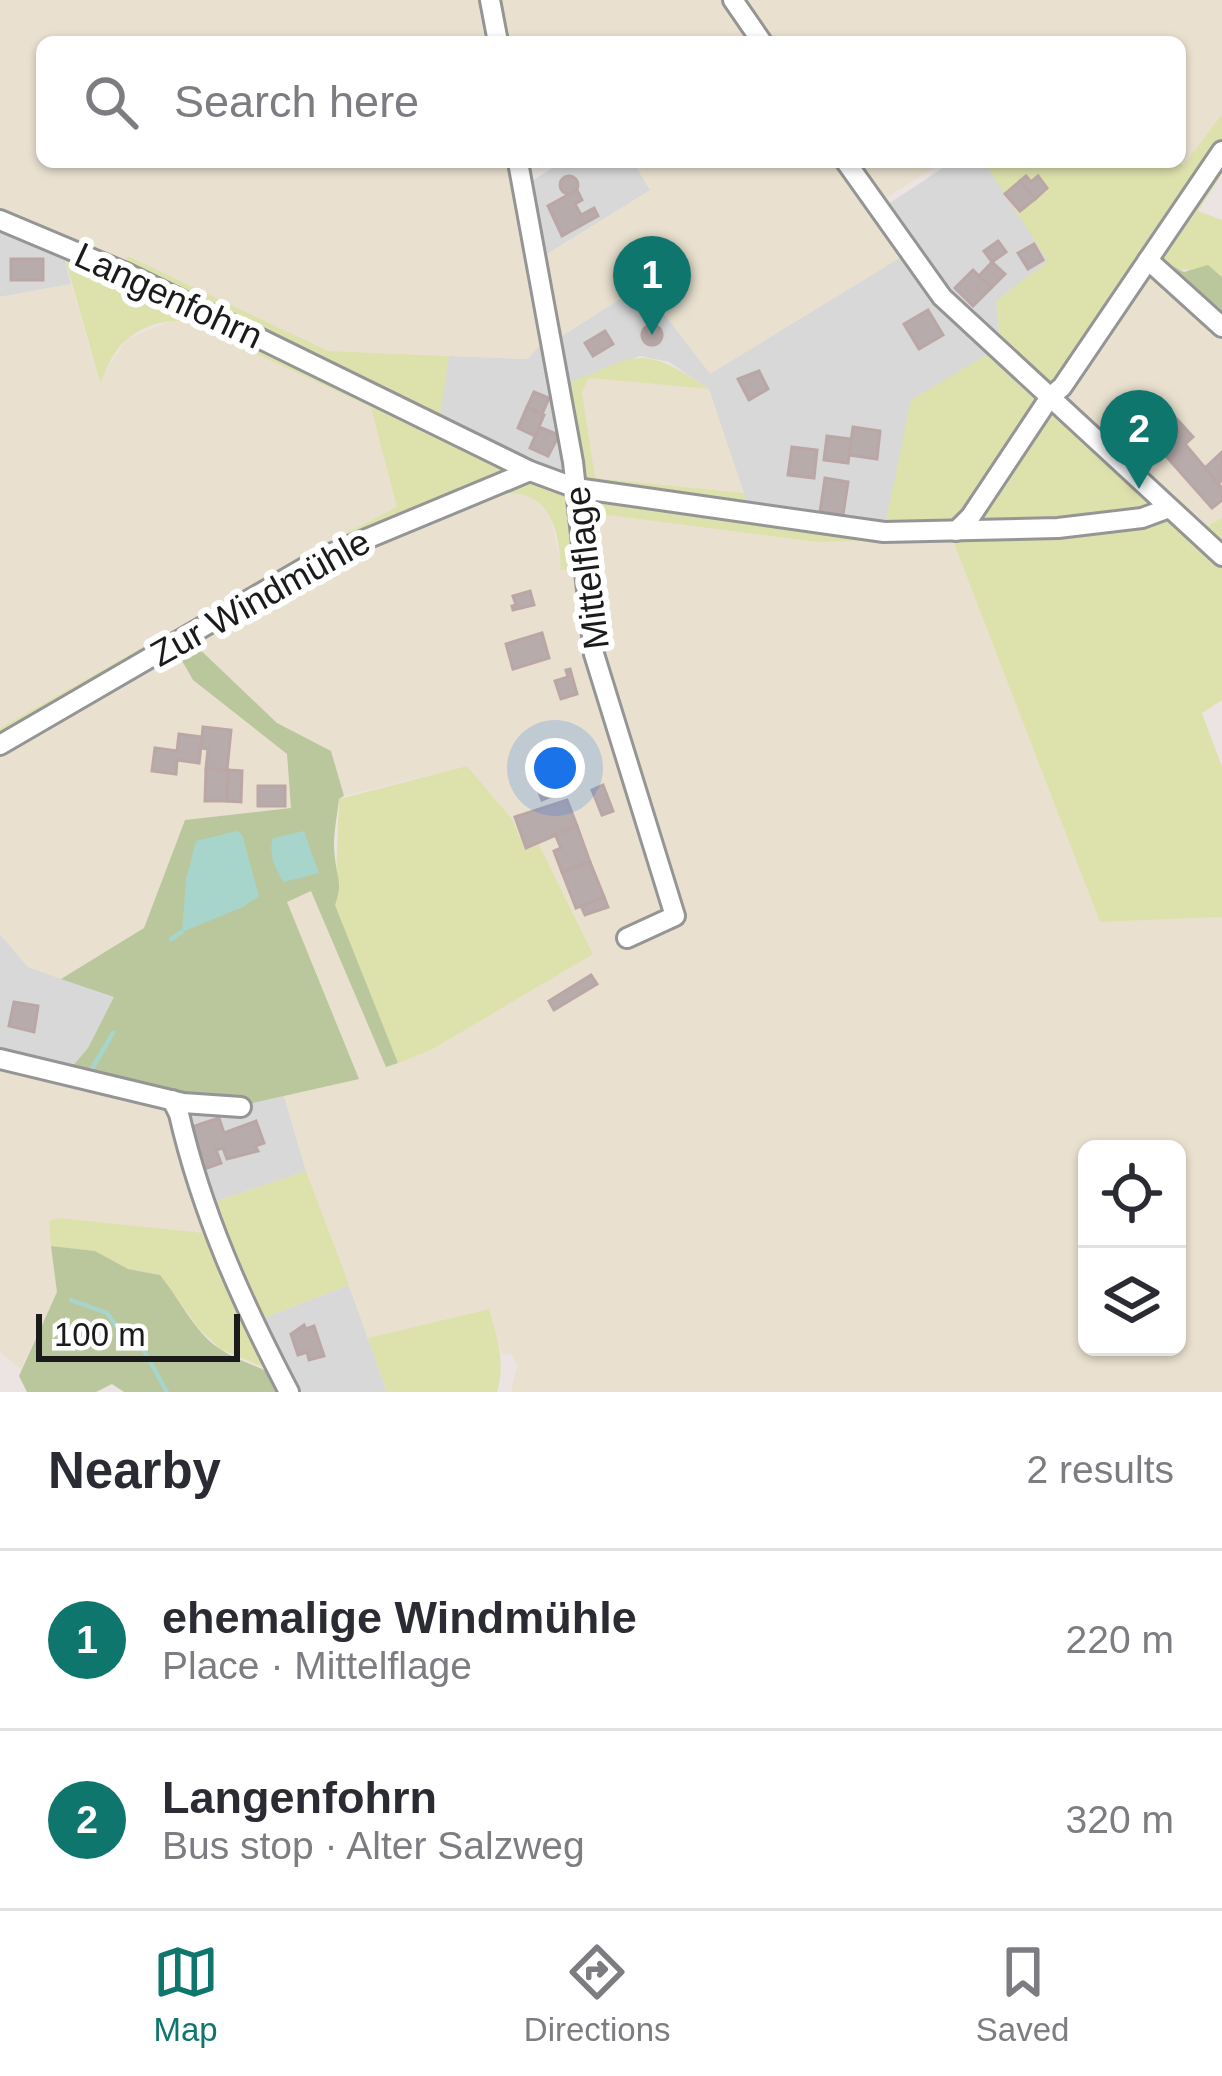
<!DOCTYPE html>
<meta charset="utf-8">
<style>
:root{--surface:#fff;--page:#f7f7f7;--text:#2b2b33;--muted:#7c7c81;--line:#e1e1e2;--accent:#0f766e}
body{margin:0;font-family:Arial,sans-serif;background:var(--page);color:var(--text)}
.controls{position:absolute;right:36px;bottom:36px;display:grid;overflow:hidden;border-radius:18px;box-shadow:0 3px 9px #0004}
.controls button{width:108px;height:108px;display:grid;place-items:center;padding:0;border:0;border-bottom:3px solid var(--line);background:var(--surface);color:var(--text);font:60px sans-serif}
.scale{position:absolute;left:36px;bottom:30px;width:204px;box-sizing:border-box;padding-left:12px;border:6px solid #1b1b1b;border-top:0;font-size:33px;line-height:42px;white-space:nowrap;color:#1b1b1b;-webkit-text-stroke:9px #fff;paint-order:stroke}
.you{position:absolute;left:555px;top:768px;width:42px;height:42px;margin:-30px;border:9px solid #fff;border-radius:50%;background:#1a73e8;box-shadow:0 0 0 18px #1a73e833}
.badge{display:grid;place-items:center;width:78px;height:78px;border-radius:50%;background:var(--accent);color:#fff;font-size:39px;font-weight:700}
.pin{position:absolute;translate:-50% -99px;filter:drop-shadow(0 3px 6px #0008)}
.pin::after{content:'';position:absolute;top:63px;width:42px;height:36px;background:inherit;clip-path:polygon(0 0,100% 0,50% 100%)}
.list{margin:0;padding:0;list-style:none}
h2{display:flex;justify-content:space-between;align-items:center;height:156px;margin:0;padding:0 48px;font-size:51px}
h2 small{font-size:39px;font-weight:400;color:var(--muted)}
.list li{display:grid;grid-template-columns:78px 1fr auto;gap:36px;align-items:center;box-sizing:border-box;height:180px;padding:0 48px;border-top:3px solid var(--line)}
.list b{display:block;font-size:45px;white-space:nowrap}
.list p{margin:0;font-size:39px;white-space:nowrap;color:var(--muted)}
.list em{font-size:39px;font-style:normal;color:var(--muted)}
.icon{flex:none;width:66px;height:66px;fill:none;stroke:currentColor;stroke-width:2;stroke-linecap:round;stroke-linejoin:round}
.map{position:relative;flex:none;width:1222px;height:1392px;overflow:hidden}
.search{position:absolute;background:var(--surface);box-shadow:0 3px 9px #0004;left:36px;right:36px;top:36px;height:132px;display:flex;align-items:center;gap:30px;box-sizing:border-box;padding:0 42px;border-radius:18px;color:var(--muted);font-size:45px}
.sheet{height:516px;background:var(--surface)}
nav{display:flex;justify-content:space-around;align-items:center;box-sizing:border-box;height:168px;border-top:3px solid var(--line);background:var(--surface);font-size:33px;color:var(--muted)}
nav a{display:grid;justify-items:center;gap:6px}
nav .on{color:var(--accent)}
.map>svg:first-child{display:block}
.residential{fill:#d9d8d9}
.farmland{fill:#e9e0cf;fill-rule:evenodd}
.grass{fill:#dde1ac}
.forest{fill:#bac69b}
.water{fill:#a7d5cc}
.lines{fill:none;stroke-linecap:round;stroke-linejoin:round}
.stream{stroke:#a7d5cc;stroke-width:4.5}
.building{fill:#b8abab;stroke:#bba6a6;stroke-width:3}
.minor-casing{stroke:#959595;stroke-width:24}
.minor{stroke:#fff;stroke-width:18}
.labels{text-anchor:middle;stroke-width:12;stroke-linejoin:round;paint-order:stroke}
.street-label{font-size:36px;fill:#1b1b1b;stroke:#fff}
</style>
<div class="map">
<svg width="1222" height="1392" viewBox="0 0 1222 1392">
<rect width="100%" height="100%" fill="#ece4e2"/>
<!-- residential -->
<g class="residential">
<polygon points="562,162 633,162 651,190 544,256 529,183"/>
<polygon points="952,162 984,162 1049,261 996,301 1001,346 886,525 745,503 709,389 669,362 640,356 566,384 570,462 560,476 439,416 449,356 527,359 548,337 560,337 642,285 710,373 873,214"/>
<polygon points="0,224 63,252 71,284 0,297"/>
<polygon points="0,934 28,967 115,996 88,1048 70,1069 0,1053"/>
<polygon points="284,1096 306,1171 205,1205 185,1131 186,1100 240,1106"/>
<polygon points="349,1285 387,1392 293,1392 258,1320"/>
</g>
<!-- farmland -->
<g class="farmland">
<polygon points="0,0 484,0 492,42 42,42 42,162 514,162 548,337 527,359 328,351 129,256 123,267 0,214"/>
<polygon points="494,0 726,0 755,42 502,42"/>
<polygon points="744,0 1222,0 1222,114 1184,166 1178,162 1180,42 773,42"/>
<polygon points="633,162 837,162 903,256 710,374 642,285 560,337 544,256 650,190"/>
<polygon points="855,162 943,162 881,201"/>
<polygon points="1149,267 1222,334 1222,518 1203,529 1060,402"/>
<polygon points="71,284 99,380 127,339 173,320 204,324 217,336 372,407 398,507 314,550 0,728 0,297"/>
<polygon points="589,378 709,389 744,493 594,478 582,391"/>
<path d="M511 492 533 497 550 513 562 570 598 567 596 517 608 515 817 542H954L1100 922 1222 917V1392H511L517 1366 511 1354 502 1355 488 1309 368 1338 306 1171 284 1096 358 1079 286 902 311 890 387 1067 431 1050 593 953 539 846 525 851 512 819 467 766 344 796 331 751 277 723 191 641 257 601 374 541 492 495ZM1087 1149H1177V1347H1087Z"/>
<polygon points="176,650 193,680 287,754 291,809 185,820 144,928 61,979 28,967 0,934 0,755"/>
<polygon points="0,1064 169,1111 204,1233 60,1218 50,1221 57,1292 21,1369 0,1352"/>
</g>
<!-- grass -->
<g class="grass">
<path d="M1222 114V174L1198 211 1222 220V277L1216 271 1150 268 1060 402 1203 529 1222 518V700L1202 713 1222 767V917L1100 922 954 543 949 540 817 542 608 515 596 518 598 567 561 570C558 522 548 485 492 495L374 541 0 738V728L314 550 397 507 371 407 217 336C193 313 152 318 126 340 114 350 107 368 100 382L63 252 121 274 128 256 328 351 449 356 440 416 560 476 578 481 566 384C638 355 640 342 709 389L589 378 582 392 595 478 744 493 746 503 885 525 911 400 1001 346 996 301 1048 261 984 162H1178L1184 165Z"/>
<polygon points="467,766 512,819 525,850 539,845 593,954 431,1050 398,1063 335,905 339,799"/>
<polygon points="306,1171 349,1285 258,1320 205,1205"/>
<polygon points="60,1218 204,1233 274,1372 220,1349 199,1329 160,1275 128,1269 95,1251 51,1246 49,1221"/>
<path d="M489 1309C497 1338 506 1362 497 1392H387L368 1338Z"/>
</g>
<!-- forest -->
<g class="forest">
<polygon points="1163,261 1184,272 1208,265 1222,277 1222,334 1164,281"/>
<path d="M191 641 277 723 331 751 344 796 339 799C337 818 332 839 335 858 337 880 343 882 335 905L398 1063 386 1067 311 891 287 902 359 1079 240 1106 70 1069 88 1048 114 997 61 979 144 928 185 820 291 808 287 754 193 680 176 650Z"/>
<path d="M51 1246 95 1251 128 1269 160 1275C179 1298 195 1333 220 1349 249 1368 265 1363 293 1392H124L112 1384 96 1392H27L19 1376 57 1292Z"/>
</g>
<!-- water -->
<g class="water">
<polygon points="236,831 242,834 259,896 243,907 182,932 186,879 196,841"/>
<path d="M304 831 319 873 284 882C275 871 268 851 273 838Z"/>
</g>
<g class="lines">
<!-- stream -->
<g class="stream">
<polyline points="171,939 182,932"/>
<polyline points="90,1072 113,1033"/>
<polyline points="71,1300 107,1313 125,1338 143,1349 167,1392"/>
</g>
</g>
<!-- building -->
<g class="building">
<polygon points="1026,176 1031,182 1038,176 1047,188 1035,199 1020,181"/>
<circle cx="569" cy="185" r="9"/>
<polygon points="1020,181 1035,199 1020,211 1005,194"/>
<polygon points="577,190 582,200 575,204 581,215 594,208 598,216 562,236 548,206"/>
<polygon points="998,241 1006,252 992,262 984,251"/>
<polygon points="1034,244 1043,260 1028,269 1018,253"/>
<rect x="11" y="259" width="32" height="21"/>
<polygon points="992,262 1005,274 991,288 979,276"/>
<polygon points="973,270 991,288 973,306 955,288"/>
<polygon points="928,310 943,335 919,349 904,324"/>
<circle cx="652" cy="335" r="10"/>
<polygon points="605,331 613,344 593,356 585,343"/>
<polygon points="759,371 768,389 749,400 738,379"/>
<polygon points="534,392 549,398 542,414 527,407"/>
<polygon points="527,407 544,415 535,436 518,428"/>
<polygon points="1174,416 1193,437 1185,444 1222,488 1222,500 1212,508 1149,437"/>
<polygon points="539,427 559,435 548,456 530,448"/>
<polygon points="853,427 880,431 877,459 849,455"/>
<polygon points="827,436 851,439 848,463 824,460"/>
<polygon points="792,447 817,450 814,478 788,475"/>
<polygon points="1222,452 1222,480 1218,484 1205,468"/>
<polygon points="825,478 848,482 843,515 820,512"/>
<polygon points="530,591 534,605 513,610 512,606 516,605 513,596"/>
<polygon points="542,633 549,658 513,669 506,644"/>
<polygon points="570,669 577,694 561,699 555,681 568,677 566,670"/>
<polygon points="203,727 231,730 227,770 206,769 208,749 201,748"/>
<polygon points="179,734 202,737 199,763 177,760 176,774 152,771 155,748 177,751"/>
<polygon points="556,763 558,769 567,765 572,777 562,781 566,790 542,800 531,772"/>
<polygon points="206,769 228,770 227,801 205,801"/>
<polygon points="228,770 242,771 241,802 227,801"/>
<polygon points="603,785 613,811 602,815 592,790"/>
<rect x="258" y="786" width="27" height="20"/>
<polygon points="567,800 577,826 526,848 515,817"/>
<polygon points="577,826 590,862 562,872 554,851 561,848 555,834"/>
<polygon points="590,862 604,897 576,908 562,872"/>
<polygon points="604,897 608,907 585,915 581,906"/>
<polygon points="591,975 597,984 554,1010 549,1001"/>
<polygon points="14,1002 38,1006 34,1032 9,1026"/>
<polygon points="219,1118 224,1133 256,1121 264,1143 255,1146 258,1151 227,1159 223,1148 216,1150 221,1163 204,1169 189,1128"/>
<polygon points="304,1325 306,1329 314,1326 324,1356 309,1360 307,1352 298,1355 291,1334"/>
</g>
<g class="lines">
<!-- minor casing -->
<g class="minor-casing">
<g id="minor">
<polyline points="490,0 498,42"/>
<polyline points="733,0 762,42"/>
<polyline points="518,162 573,462 594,654 675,916 627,938"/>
<polyline points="846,162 942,297 1222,556"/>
<polyline points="0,220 126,273 530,471 576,488 884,532 1058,528 1142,518 1169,508"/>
<polyline points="1148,260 1222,327"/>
<polyline points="956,531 971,516 1050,397 1062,387 1222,151"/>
<polyline points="0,745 323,557 530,471"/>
<polyline points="0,1059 183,1103 241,1107"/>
<path d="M172 1100 179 1114C202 1214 242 1302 289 1392"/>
</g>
</g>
<!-- minor -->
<use href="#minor" class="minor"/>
</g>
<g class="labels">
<!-- street labels -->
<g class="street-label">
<text transform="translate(169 295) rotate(25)" y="13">Langenfohrn</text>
<text transform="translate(586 568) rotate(-97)" y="13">Mittelflage</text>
<text transform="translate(260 597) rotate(-29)" y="13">Zur Windmühle</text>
</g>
</g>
</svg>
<div class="controls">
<button><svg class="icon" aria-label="locate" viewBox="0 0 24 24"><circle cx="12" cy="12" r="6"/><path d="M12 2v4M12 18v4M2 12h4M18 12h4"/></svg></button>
<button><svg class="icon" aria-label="layers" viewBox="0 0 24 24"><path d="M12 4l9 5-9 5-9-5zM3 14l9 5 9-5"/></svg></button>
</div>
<div class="scale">100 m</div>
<div class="you"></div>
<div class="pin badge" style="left:652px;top:335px">1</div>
<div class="pin badge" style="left:1139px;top:489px">2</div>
<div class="search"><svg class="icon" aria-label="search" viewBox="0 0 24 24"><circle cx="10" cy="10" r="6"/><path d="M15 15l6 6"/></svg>Search here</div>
</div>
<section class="sheet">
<h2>Nearby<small>2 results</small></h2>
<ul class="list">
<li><span class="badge">1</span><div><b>ehemalige Windmühle</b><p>Place · Mittelflage</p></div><em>220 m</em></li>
<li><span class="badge">2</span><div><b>Langenfohrn</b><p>Bus stop · Alter Salzweg</p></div><em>320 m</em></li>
</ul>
</section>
<nav>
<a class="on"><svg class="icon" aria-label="map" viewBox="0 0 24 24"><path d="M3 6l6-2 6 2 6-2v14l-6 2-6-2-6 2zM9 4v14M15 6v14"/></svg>Map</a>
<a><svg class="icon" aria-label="directions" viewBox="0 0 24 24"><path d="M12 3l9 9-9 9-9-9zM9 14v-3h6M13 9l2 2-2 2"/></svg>Directions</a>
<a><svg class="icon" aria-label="saved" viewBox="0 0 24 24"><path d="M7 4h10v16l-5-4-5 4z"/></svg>Saved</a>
</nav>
